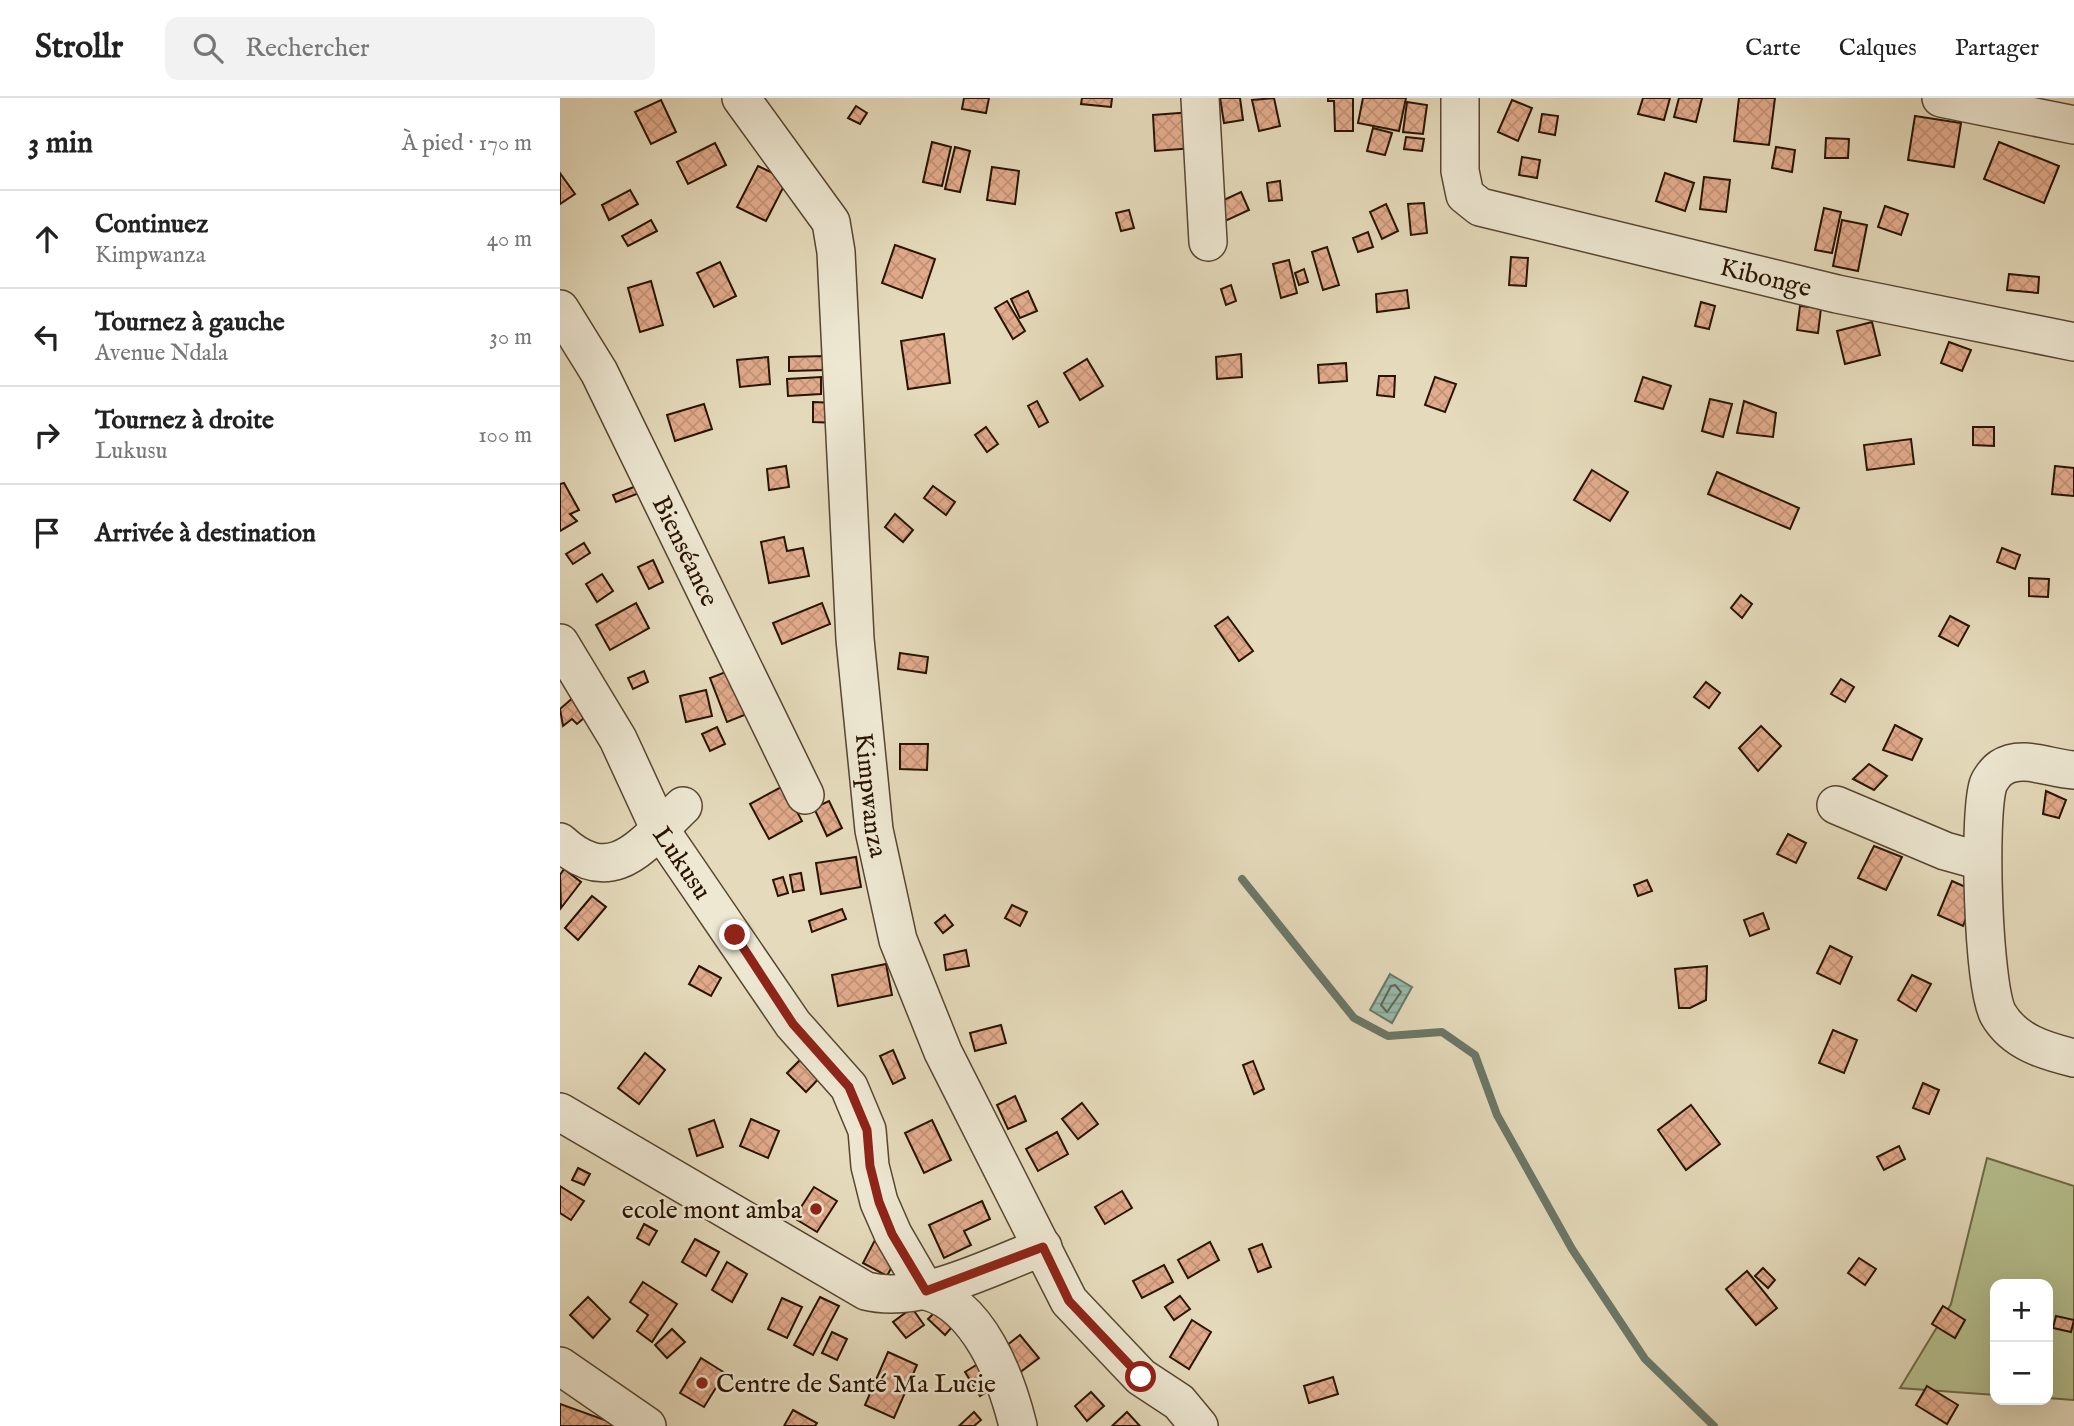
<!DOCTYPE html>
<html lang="fr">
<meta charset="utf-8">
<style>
:root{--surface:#fff;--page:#f2f2f2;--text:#222;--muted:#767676;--line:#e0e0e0}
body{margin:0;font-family:"IM FELL English",serif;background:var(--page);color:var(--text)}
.controls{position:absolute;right:21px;bottom:21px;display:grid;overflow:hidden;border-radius:14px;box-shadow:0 7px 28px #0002}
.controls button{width:63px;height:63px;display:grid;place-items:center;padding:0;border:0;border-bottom:2px solid var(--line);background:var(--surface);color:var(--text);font:35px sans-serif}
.stop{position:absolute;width:21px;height:21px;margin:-16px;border:5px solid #8f2418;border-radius:50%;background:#fff}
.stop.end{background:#8f2418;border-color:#fff;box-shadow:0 2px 7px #0008}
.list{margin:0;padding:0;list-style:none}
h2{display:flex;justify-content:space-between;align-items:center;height:91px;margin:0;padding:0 28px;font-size:30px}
h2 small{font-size:23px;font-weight:400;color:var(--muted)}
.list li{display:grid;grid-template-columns:46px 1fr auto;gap:21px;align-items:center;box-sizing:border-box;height:98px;padding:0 28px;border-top:2px solid var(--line)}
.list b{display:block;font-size:26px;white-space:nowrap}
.list p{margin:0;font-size:23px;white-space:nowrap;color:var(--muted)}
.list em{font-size:23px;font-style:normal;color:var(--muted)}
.icon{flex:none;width:38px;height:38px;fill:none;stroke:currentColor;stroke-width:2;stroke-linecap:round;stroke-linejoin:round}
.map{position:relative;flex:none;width:1514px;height:1328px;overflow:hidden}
header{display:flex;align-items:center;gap:42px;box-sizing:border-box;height:98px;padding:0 35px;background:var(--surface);border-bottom:2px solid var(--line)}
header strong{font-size:33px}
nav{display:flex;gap:38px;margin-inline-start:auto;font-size:24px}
.search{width:490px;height:63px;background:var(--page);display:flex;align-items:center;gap:18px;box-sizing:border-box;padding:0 24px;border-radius:14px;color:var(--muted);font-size:26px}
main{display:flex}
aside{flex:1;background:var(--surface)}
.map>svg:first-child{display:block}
.grass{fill:#b6c08f;stroke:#6f6a48;stroke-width:2}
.water{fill:url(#water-rules);stroke:#6a7868;stroke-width:2}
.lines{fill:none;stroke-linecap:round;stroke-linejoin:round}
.shore{stroke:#5f6756;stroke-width:2}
.stream{stroke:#6a7868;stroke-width:8}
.building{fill:url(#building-cross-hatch);stroke:#281301;stroke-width:2}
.minor-casing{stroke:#574530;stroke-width:40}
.minor{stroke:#eee8d3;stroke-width:37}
.route{stroke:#8f2418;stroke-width:9}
.poi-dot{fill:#8f2418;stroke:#eee8d3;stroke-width:2.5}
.labels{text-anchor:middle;stroke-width:5;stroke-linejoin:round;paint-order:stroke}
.street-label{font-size:26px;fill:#281301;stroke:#eee8d3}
.poi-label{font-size:26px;fill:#281301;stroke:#eee8d3;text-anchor:end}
</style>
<header>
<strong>Strollr</strong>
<div class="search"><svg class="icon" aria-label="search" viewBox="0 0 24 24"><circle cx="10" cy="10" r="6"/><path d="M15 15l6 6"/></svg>Rechercher</div>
<nav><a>Carte</a><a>Calques</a><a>Partager</a></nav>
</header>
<main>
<aside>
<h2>3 min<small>À pied · 170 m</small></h2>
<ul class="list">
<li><svg class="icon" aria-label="ahead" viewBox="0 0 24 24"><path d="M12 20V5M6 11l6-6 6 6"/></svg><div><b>Continuez</b><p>Kimpwanza</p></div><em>40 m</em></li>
<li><svg class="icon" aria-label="left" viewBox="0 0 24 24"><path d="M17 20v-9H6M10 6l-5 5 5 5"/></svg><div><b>Tournez à gauche</b><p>Avenue Ndala</p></div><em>30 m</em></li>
<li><svg class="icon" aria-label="right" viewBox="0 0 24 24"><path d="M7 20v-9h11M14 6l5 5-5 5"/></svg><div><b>Tournez à droite</b><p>Lukusu</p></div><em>100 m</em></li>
<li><svg class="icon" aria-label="arrive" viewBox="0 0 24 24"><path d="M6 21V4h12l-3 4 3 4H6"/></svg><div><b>Arrivée à destination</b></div></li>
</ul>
</aside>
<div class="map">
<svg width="1514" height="1328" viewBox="0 0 1514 1328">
<defs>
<pattern id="water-rules" width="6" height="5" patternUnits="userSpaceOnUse" patternTransform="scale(1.75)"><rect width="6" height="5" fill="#96bbac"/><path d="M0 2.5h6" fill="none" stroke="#81a092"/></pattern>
<pattern id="building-cross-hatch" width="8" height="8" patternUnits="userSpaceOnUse" patternTransform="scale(1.75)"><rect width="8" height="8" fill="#e3ac8d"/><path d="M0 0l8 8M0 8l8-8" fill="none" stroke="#c39378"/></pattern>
</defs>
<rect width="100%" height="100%" fill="#e5dbbc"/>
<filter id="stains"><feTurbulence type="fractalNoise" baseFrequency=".00286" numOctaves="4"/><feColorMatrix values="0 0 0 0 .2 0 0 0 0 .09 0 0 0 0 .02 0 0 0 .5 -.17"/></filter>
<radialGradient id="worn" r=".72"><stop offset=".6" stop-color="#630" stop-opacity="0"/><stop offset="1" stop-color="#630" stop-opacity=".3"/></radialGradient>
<!-- grass -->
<polygon class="grass" points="1427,1060 1514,1088 1514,1302 1488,1300 1488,1186 1435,1186 1435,1297 1340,1290 1391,1206"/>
<!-- water -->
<polygon class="water" points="830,876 852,889 832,925 810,912"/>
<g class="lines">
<!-- shore -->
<polygon class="shore" points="835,887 841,894 827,914 821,907 831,888"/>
<!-- stream -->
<polyline class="stream" points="682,781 794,920 828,938 882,934 915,957 937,1017 1012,1151 1085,1261 1154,1328"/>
</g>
<!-- building -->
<g class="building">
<polygon points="404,0 429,0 426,15 402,11"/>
<polygon points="522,0 552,0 551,9 521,6"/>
<polygon points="660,0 680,0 683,22 664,25"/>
<polygon points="714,0 720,28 699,33 692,2"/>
<polygon points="768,0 793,0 793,33 775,33 774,3 768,3"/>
<polygon points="803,0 846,0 839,33 798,25"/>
<polygon points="1083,0 1110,0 1104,22 1078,16"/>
<polygon points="1119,0 1142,0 1136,24 1114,19"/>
<polygon points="1179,0 1215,0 1209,47 1174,43"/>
<polygon points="101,2 116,34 91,46 75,14"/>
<polygon points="952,2 972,10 958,43 938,34"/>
<polygon points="847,4 867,7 863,36 843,34"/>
<polygon points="296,8 307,15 300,26 288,20"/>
<polygon points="632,14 634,50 595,53 593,17"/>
<polygon points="982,16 998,18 995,37 979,34"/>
<polygon points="1355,18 1401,25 1394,69 1348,62"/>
<polygon points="813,30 832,35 825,57 807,53"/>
<polygon points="846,39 864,41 862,53 844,51"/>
<polygon points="1266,40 1289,41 1288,60 1265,60"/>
<polygon points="372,44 391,49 382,88 363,84"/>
<polygon points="1439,44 1499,68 1484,105 1424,81"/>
<polygon points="155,45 166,67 128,86 117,64"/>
<polygon points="395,49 410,53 400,94 385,91"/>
<polygon points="1216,49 1235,52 1232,74 1212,70"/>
<polygon points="962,59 980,62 977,80 959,77"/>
<polygon points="198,68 227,82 206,123 177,109"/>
<polygon points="432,69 459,73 455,106 427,102"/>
<polygon points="0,75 15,96 0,106"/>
<polygon points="1105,75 1134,85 1125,113 1096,103"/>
<polygon points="1144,79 1170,82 1166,114 1140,111"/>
<polygon points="720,83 722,102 709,103 707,85"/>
<polygon points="70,92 78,106 49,122 42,107"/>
<polygon points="681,94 689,112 663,124 655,106"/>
<polygon points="864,105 867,135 851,137 848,106"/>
<polygon points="826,106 838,133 822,141 810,114"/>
<polygon points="1325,108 1348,116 1341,137 1318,129"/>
<polygon points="1264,110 1281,114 1272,155 1255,152"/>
<polygon points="569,112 574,130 561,133 556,115"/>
<polygon points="91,122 97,133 68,148 62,138"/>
<polygon points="1282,122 1307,127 1298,173 1273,168"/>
<polygon points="808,134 813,149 798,154 793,140"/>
<polygon points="335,147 375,161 362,200 322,185"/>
<polygon points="767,149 779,187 763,192 752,154"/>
<polygon points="951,159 968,160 966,188 949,187"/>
<polygon points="729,162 737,195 721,200 713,166"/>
<polygon points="160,164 176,198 154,209 137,175"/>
<polygon points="744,171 748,184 739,187 735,175"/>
<polygon points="1449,176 1479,179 1478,195 1447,192"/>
<polygon points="91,183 103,227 80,234 68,190"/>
<polygon points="671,187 676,203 666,207 661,191"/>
<polygon points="847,192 849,210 817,214 816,196"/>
<polygon points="468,193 477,213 460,220 451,201"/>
<polygon points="447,203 465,233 453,241 435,210"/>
<polygon points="1141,204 1155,208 1149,231 1135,228"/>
<polygon points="1240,208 1261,210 1258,235 1237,232"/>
<polygon points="1312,224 1320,257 1285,266 1277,233"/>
<polygon points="384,236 390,285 348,291 341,243"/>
<polygon points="1389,244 1411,252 1402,273 1381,265"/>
<polygon points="681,256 682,279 657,281 656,259"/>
<polygon points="265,258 265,272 229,273 229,259"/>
<polygon points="208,259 210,286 180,289 177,262"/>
<polygon points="527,261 543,288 520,302 504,275"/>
<polygon points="786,265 787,283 759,285 758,267"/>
<polygon points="819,278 835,278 834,299 817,297"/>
<polygon points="261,279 261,296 228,298 227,281"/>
<polygon points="875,279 896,286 885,314 865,307"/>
<polygon points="1083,279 1111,288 1103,311 1075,303"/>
<polygon points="1150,301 1172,306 1163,339 1142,333"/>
<polygon points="477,303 488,324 479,329 468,308"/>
<polygon points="1184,303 1216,315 1213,339 1177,335"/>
<polygon points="253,304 278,305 278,325 253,324"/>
<polygon points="144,306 152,331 115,343 107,317"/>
<polygon points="426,329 438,346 427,354 415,337"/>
<polygon points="1413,329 1434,329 1434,348 1413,347"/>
<polygon points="1351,341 1354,366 1307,372 1304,347"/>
<polygon points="226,368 229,389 209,392 207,371"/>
<polygon points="1495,368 1514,370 1514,398 1492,396"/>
<polygon points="1032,372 1068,394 1050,423 1014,402"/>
<polygon points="1157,374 1239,410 1230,431 1148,396"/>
<polygon points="4,385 19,412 10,416 17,423 0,433 0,386"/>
<polygon points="84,385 87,392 56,404 53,397"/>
<polygon points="373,388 395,404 386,417 364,400"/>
<polygon points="335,416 353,432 343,444 325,429"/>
<polygon points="224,439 227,453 243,450 249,478 209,485 201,444"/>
<polygon points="24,445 30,455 13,466 6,456"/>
<polygon points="1442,450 1460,457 1455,471 1437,464"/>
<polygon points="93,462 103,484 89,491 78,469"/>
<polygon points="42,476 53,493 37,504 26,486"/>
<polygon points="1469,480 1489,481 1488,499 1469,498"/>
<polygon points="1181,497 1192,506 1182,520 1171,510"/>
<polygon points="76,505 89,530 50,552 36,527"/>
<polygon points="262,505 270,526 222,546 213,525"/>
<polygon points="1390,518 1409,528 1398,548 1379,538"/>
<polygon points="668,519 693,553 679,563 655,528"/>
<polygon points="340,555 368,559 366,575 338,571"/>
<polygon points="171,572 187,616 167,624 150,580"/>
<polygon points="84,573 88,584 73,591 68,580"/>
<polygon points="1281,581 1294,589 1285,604 1271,596"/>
<polygon points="1146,584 1160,595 1149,610 1134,599"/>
<polygon points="146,592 152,618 126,624 120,598"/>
<polygon points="15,598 30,615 17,626 12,621 3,628 0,611"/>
<polygon points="1335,627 1362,641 1352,662 1323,652"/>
<polygon points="1201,628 1221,648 1198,673 1179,650"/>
<polygon points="157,629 165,646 150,653 142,636"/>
<polygon points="340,646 368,646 367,672 340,671"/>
<polygon points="1309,666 1327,678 1314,692 1293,681"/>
<polygon points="223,688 242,723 209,741 190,706"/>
<polygon points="1486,693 1506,702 1499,720 1483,716"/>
<polygon points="269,703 282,730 267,738 254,710"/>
<polygon points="1228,736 1246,745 1236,765 1217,756"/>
<polygon points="1314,748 1342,759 1326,792 1298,780"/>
<polygon points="296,759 301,789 261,796 256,765"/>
<polygon points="4,771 21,784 1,810 0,777"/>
<polygon points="241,775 244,792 233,794 230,777"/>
<polygon points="223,779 228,795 218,798 213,782"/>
<polygon points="1087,782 1092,793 1078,798 1074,787"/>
<polygon points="1392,783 1417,794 1403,828 1378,817"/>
<polygon points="32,798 46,809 18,842 5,830"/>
<polygon points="452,807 467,814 460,828 445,820"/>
<polygon points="282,811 286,821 252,834 249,823"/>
<polygon points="1203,815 1209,831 1190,838 1184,822"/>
<polygon points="385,817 393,827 383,835 375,825"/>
<polygon points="1270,848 1292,859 1280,886 1257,875"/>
<polygon points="406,852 409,868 386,872 384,857"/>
<polygon points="326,866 332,897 278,908 272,877"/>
<polygon points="139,868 161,880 151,898 129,886"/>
<polygon points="1147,868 1146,902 1130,910 1119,910 1115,871"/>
<polygon points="1352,877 1371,886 1356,913 1338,902"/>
<polygon points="441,927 446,945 415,953 410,935"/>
<polygon points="1273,932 1297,942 1284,975 1259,965"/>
<polygon points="333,952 345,980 333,986 320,958"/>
<polygon points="85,955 105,972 79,1006 58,990"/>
<polygon points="246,956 265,974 246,994 227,975"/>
<polygon points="693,963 704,991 694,996 683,967"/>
<polygon points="1363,985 1379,992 1369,1016 1353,1010"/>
<polygon points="455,998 466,1023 448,1031 437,1007"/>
<polygon points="522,1005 538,1026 518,1041 502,1021"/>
<polygon points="1131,1007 1160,1046 1126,1072 1098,1032"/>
<polygon points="191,1021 219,1033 208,1060 180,1048"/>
<polygon points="154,1022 163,1049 137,1058 129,1031"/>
<polygon points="372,1022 391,1062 364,1075 345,1035"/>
<polygon points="497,1034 508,1056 478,1073 466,1051"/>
<polygon points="1339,1048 1345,1061 1324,1072 1317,1059"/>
<polygon points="18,1070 30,1076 24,1087 12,1082"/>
<polygon points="0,1088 24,1103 11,1122 0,1115"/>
<polygon points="254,1089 277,1103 257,1134 234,1120"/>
<polygon points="562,1093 572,1110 545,1126 535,1109"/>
<polygon points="422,1103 430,1121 404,1133 411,1147 384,1160 369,1127"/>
<polygon points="84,1126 97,1133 89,1147 77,1140"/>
<polygon points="135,1141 159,1154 146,1178 122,1164"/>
<polygon points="315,1142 339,1155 327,1178 303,1165"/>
<polygon points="650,1144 659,1162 628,1180 618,1162"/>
<polygon points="702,1146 711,1169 698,1174 689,1151"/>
<polygon points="1299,1160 1316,1171 1305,1187 1288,1175"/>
<polygon points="167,1164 187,1176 172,1204 152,1192"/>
<polygon points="604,1167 613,1184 582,1200 573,1183"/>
<polygon points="1203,1170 1215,1182 1208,1190 1195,1178"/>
<polygon points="1187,1173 1217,1210 1196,1227 1166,1191"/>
<polygon points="83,1184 117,1206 92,1244 77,1233 88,1217 70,1204"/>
<polygon points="620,1198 630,1211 614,1222 605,1209"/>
<polygon points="28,1199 50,1221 33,1240 10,1217"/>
<polygon points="260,1199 279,1208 253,1257 234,1247"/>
<polygon points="222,1200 242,1209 227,1240 208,1231"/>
<polygon points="384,1205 400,1220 385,1237 368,1221"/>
<polygon points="1383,1208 1405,1222 1395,1240 1372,1226"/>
<polygon points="352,1210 364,1227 346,1240 333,1224"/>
<polygon points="1496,1218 1514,1222 1511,1234 1493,1230"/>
<polygon points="632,1222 651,1234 629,1271 610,1259"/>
<polygon points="112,1231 125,1244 107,1260 95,1247"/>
<polygon points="272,1234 287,1241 277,1262 262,1255"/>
<polygon points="460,1237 479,1260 459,1275 441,1252"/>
<polygon points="328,1254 357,1267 334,1320 305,1307"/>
<polygon points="141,1260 165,1275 144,1309 120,1295"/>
<polygon points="421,1264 437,1287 420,1298 405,1274"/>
<polygon points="773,1279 778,1296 749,1305 744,1288"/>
<polygon points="1367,1288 1398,1307 1387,1326 1356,1307"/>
<polygon points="531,1294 544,1308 527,1323 515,1308"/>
<polygon points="0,1306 56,1326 55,1328 0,1328"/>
<polygon points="233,1312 257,1325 255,1328 224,1328"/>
<polygon points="414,1314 421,1322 414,1328 399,1328"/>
<polygon points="567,1314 580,1328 552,1328"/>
</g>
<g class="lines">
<!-- minor casing -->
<g class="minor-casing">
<g id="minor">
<path id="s1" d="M181 0 271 124 276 154 295 541 314 732 338 842 383 954 509 1203 581 1279 619 1304 639 1328"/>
<polyline points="640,0 648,144"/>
<path id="s2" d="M900 0V73L905 97 920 109 1277 196 1514 244"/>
<polyline points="1381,0 1514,27"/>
<path id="s3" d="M0 211 39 274 245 697"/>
<path id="s4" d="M0 545 58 641 99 730 233 926 289 989 307 1032 310 1068 319 1104 333 1136 366 1193C419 1207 446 1279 458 1328"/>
<path d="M1514 672C1491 671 1462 656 1441 670 1436 673 1429 683 1428 687 1418 721 1423 887 1438 916 1454 944 1485 953 1514 960"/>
<polyline points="1276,707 1385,753 1421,763"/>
<path d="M0 744C53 793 84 745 123 708"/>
<path d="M0 1014 306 1193C361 1207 431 1168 483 1149"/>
<polyline points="0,1268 87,1328"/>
</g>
</g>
<!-- minor -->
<use href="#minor" class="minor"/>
</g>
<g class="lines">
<!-- route -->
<polyline class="route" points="175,837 233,926 289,989 307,1032 310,1068 319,1104 332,1136 366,1193 483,1149 509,1203 581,1279"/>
</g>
<!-- markers -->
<g class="poi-dot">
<circle cx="256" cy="1111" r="7"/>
<circle cx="142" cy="1285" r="7"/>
</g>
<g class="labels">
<!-- street labels -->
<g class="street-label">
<text dy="9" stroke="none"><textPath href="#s2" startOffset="411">Kibonge</textPath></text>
<text dy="9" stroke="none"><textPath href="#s3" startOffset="273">Bienséance</textPath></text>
<text dy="9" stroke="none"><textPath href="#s1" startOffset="728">Kimpwanza</textPath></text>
<text dy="9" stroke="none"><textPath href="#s4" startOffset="252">Lukusu</textPath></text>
</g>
<!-- poi labels -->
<g class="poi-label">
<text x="242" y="1120">ecole mont amba</text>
<text x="156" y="1294" text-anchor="start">Centre de Santé Ma Lucie</text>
</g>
</g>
<rect width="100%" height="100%" filter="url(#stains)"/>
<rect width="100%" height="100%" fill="url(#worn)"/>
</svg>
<div class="controls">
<button>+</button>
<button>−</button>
</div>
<div class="stop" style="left:581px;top:1279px"></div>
<div class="stop end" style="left:175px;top:837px"></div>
</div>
</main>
